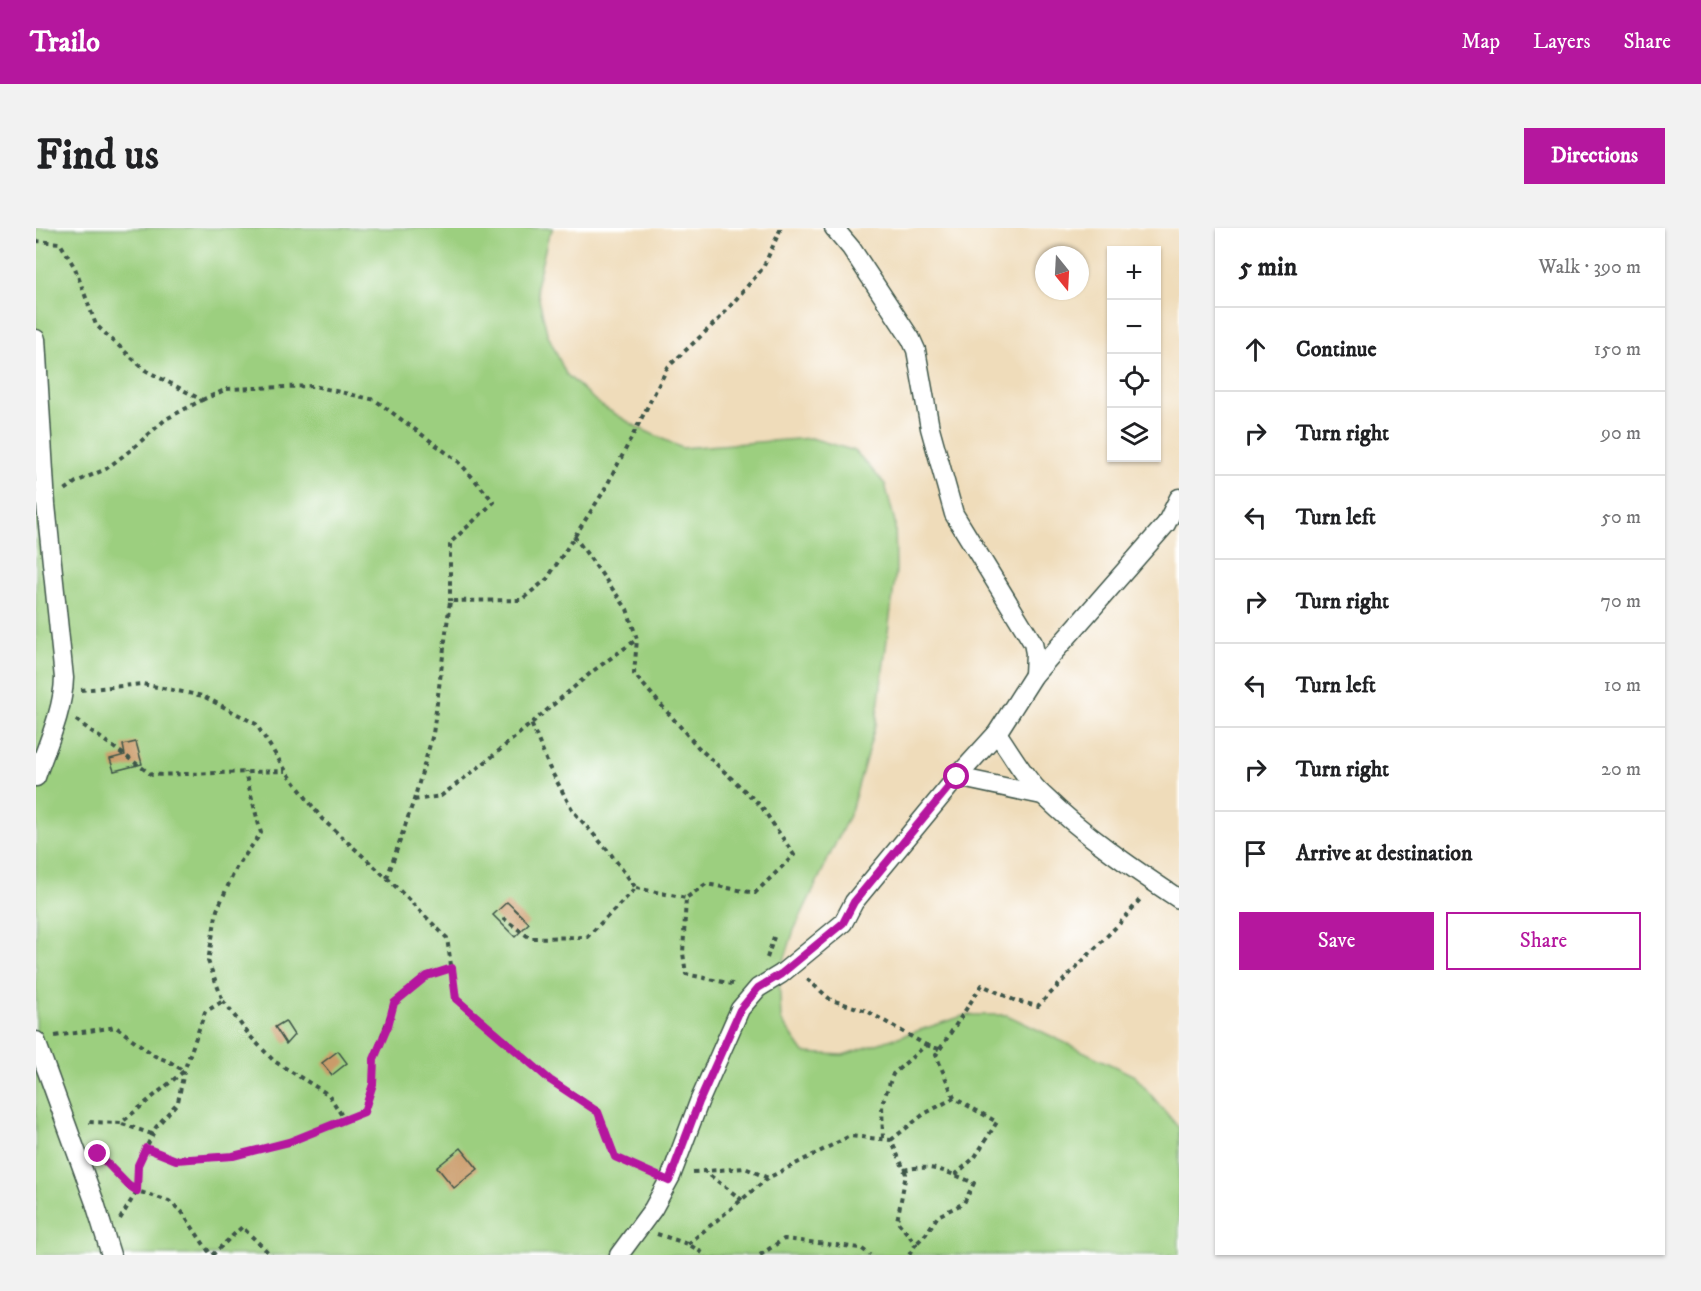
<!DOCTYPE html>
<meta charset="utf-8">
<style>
:root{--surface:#fff;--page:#f2f2f2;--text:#202124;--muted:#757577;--line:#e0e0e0;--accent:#b5179e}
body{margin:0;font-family:"IM FELL DW Pica",serif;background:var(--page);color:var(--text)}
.controls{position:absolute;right:18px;top:18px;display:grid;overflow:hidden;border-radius:0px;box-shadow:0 2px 4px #0004}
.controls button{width:54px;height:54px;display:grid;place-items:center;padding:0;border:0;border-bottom:2px solid var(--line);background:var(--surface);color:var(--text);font:30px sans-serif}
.compass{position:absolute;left:999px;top:18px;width:54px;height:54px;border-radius:50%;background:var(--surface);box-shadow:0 2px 4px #0004;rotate:162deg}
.stop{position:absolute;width:18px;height:18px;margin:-14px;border:4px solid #b5179e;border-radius:50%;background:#fff}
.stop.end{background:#b5179e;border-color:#fff;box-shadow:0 2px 6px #0008}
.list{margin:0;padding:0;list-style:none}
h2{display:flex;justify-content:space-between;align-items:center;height:78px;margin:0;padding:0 24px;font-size:26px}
h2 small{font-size:20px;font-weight:400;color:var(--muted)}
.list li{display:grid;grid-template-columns:39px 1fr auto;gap:18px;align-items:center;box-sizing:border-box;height:84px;padding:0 24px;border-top:2px solid var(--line)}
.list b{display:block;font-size:22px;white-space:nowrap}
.list em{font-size:20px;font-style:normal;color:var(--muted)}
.actions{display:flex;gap:12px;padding:18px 24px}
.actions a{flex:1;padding:14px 0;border:2px solid var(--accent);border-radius:0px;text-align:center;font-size:21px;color:var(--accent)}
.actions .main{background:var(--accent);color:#fff}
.icon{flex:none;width:33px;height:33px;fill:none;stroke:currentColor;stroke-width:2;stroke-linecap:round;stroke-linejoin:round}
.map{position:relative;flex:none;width:1143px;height:1027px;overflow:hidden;border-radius:0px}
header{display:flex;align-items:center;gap:36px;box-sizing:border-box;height:84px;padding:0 30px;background:var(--accent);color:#fff}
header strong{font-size:28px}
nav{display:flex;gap:33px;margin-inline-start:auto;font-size:21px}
.intro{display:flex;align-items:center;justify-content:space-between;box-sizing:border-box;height:144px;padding:0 36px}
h1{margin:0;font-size:42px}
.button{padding:15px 27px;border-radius:0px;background:var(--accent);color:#fff;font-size:21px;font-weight:700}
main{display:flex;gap:36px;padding:0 36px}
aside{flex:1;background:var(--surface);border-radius:0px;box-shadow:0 2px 4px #0004}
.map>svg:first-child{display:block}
.green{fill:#9ccf7f;stroke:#5e865a;stroke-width:1.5}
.building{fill:#ca9b6a}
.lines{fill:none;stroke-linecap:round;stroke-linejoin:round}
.minor-casing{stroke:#3e5548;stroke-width:21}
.path{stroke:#3e5548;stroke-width:4;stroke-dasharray:4.5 4.5;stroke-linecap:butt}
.minor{stroke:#fff;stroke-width:18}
.route{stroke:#b5179e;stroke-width:8}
</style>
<header>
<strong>Trailo</strong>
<nav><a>Map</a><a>Layers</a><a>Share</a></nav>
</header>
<div class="intro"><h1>Find us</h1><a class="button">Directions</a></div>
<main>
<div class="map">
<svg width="1143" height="1027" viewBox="0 0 1143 1027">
<rect width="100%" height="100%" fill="#fff"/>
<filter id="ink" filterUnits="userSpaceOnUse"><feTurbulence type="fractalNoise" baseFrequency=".0167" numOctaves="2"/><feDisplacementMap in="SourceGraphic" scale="12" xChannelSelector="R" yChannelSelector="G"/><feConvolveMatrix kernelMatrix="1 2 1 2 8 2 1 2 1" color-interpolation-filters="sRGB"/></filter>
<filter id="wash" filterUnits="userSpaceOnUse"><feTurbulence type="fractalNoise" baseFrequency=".008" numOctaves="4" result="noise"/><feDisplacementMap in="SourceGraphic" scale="24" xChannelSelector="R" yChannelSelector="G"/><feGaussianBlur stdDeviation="1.35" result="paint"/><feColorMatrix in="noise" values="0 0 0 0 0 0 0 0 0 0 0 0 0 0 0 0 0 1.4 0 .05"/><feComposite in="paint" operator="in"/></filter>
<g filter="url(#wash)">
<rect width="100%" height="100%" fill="#efdcba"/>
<!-- green -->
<polygon class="green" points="0,0 517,0 512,10 500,58 511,105 530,146 564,177 601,199 646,220 775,210 819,223 849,256 859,294 860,343 840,495 815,583 758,702 743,748 745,792 768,825 807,827 930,787 971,787 1099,848 1143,900 1143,1027 0,1027"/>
<g id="blocks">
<!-- building -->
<g class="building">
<polygon points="100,514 106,536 78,543 74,531 89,527 87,517"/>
<polygon points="471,674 493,695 479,709 457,687"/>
<polygon points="249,793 258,807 250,816 239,799"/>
<polygon points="302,823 311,835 296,847 286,835"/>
<polygon points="425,920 442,941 418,960 401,939"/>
</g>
</g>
</g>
<g filter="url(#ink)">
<use href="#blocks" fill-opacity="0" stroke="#3e5548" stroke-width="1.5"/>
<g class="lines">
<!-- minor casing -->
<g class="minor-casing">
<g id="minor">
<polyline points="798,0 815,20 875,111 880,122 894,200 918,286 997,415 999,425 998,447"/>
<path d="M0 111 10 277 28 450C27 484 11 517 0 549"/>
<path d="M961 505C975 525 990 552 1008 568 1048 607 1096 640 1143 671"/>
<polyline points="921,549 1006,567"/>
<polyline points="0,813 59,975 75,1027"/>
<polyline points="583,1027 617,981 635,948 663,874 704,781 722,760 745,746 807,695 818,674 921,549 961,505 998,447 1130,296 1143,270"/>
</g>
</g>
<!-- path -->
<g class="path">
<polyline points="0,13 24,15 39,40 60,97 109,142 166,172 130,191 96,221 70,241 40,254 29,262"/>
<polyline points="166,172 191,161 278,158 339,172 423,234 458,274 414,315 414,373"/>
<polyline points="538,308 591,381 601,411 598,446 662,519 725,578 758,627 719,665 670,656 650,670 647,725 650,746 701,757"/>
<polyline points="45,462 106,456 167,468 220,496 250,543 286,591 351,650 411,710 420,771 514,852 562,883 579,929 615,945"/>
<polyline points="40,492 116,547 249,543"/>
<polyline points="378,572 405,568 452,532 557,443 600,412"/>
<polyline points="351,650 378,572 397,506 414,373 485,372 511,351 568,263 632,139 683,91 727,40 745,0"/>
<polyline points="600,660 650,670"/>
<polyline points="467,690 494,710 551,709 600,660 574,625 537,583 513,539 495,495"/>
<polyline points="731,730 738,709"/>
<polyline points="771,751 795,772 831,783 890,817 857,846 846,876 847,911"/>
<polyline points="187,773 214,808 238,833 293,867 308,891"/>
<polyline points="19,808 80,799 119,828 134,834 148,843 85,895 51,894"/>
<polyline points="890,817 903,821"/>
<polyline points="918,870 900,827 946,757 980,773 1002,778 1086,693 1106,669"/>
<polyline points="86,896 116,906"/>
<polyline points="855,912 888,886 918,870 961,894 939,929 919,947"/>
<polyline points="110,920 140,932 197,928 253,914 328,884 337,856 338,831 358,775 391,748 415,740"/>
<polyline points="65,929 92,957 101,963 133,973 146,984 175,1027"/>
<polyline points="667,942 706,972"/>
<path d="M868 942C895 935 914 945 938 955L928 975 902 988 890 1006 880 1016"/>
<polyline points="657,944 709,940 732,950"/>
<polyline points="84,991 101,963 102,937 120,899 142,874 148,843 169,784 187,773 172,733 181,682 200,640 225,605 209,544"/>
<polyline points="621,1006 652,1016 670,1027"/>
<polyline points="652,1016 732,950 814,908 855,912 870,946 861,993 880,1016 873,1027"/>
<polyline points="176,1027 206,999 235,1027"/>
<polyline points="724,1027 748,1011 825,1020 834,1027"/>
</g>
<!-- minor -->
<use href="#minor" class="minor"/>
</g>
</g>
<g class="lines" filter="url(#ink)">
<!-- route -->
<polyline class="route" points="62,926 92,957 101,963 102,937 110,920 140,932 197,928 253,914 328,884 337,856 338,831 352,798 358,775 391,748 416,740 420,771 514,852 562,884 579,929 633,953 663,874 704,782 722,760 745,746 807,695 818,674 921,549"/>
</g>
</svg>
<div class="controls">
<button>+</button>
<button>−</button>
<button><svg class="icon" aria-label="locate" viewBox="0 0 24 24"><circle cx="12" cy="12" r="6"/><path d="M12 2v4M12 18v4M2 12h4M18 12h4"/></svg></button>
<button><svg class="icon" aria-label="layers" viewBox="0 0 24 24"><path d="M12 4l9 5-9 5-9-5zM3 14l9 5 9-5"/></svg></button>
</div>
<svg class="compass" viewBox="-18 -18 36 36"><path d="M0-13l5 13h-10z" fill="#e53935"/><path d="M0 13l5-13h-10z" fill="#757577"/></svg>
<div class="stop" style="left:921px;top:549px"></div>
<div class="stop end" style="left:62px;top:926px"></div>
</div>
<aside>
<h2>5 min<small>Walk · 390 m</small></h2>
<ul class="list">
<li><svg class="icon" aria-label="ahead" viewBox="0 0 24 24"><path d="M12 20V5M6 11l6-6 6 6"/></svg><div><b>Continue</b></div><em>150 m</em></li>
<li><svg class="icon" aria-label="right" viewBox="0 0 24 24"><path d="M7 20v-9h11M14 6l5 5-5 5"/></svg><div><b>Turn right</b></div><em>90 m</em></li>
<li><svg class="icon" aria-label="left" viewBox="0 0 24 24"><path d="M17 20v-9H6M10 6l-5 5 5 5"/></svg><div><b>Turn left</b></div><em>50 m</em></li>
<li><svg class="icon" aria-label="right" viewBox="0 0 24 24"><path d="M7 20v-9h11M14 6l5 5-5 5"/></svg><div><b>Turn right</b></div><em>70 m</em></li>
<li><svg class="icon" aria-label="left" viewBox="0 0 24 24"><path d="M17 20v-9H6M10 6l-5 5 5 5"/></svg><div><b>Turn left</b></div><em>10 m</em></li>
<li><svg class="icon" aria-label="right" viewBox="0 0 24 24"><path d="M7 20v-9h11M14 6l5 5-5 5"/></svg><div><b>Turn right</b></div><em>20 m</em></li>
<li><svg class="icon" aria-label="arrive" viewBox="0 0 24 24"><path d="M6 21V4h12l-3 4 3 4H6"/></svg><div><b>Arrive at destination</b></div></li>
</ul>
<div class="actions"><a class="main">Save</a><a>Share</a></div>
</aside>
</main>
